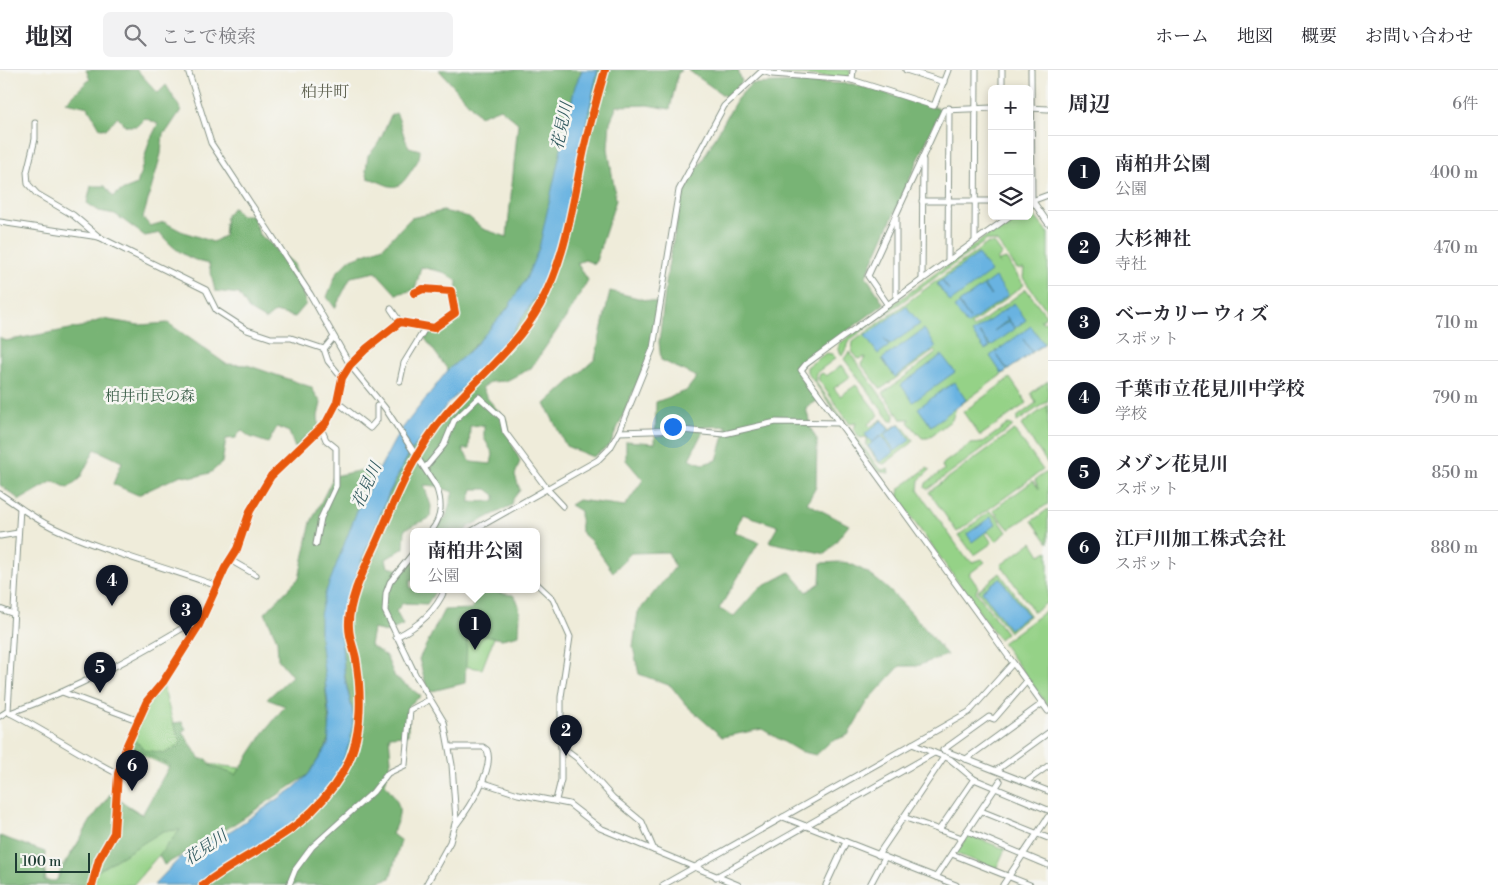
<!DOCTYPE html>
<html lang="ja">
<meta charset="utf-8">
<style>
:root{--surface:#fff;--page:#f2f2f3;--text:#2b2b33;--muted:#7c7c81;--line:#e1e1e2;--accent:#111827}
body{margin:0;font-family:"Libre Bodoni","Noto Serif JP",serif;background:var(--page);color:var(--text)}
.controls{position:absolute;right:15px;top:15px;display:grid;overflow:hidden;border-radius:8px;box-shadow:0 2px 8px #0003}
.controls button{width:45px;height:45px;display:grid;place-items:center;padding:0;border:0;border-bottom:1px solid var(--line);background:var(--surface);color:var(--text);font:25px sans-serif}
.scale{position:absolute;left:15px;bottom:12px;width:75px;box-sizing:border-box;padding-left:5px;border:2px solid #1f3d34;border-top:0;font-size:14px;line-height:18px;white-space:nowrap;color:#1f3d34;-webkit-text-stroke:4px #f6f6f2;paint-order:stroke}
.you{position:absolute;left:672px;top:356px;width:18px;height:18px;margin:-12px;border:4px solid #fff;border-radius:50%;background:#1a73e8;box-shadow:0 0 0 8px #1a73e833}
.badge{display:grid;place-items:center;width:32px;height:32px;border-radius:50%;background:var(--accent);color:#fff;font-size:16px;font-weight:700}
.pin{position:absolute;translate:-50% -41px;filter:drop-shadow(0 1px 2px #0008)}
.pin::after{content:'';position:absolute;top:26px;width:18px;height:15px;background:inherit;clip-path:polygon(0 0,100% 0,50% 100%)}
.popup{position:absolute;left:410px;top:458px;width:130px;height:65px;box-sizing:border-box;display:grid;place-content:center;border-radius:8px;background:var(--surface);filter:drop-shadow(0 1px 4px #0005);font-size:16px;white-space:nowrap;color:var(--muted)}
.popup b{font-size:19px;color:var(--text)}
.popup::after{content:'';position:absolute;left:50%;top:100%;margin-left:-10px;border:10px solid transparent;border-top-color:var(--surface)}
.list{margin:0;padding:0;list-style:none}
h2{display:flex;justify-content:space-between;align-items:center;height:65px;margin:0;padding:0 20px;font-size:21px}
h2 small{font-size:16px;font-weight:400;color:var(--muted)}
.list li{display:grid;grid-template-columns:32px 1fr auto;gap:15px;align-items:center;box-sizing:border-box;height:75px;padding:0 20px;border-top:1px solid var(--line)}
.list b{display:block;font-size:19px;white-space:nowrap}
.list p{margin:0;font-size:16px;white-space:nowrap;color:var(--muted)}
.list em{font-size:16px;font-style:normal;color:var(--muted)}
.icon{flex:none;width:28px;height:28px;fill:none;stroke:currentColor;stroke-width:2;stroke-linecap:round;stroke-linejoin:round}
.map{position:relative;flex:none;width:1048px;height:815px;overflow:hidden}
header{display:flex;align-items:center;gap:30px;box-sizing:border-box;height:70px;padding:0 25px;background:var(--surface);border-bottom:1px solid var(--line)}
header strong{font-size:24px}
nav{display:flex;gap:28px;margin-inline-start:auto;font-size:18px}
.search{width:350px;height:45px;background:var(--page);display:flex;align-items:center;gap:12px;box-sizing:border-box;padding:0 18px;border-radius:8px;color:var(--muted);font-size:19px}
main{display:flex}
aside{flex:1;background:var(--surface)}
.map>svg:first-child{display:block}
.green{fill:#95d287;stroke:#5a885e}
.forest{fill:#78b474;stroke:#4c7854;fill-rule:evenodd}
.water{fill:#69b3e1;stroke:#44788a}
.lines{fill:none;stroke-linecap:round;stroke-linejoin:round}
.minor-casing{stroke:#879487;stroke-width:7}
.minor{stroke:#fff;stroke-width:5}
.cycleway-casing{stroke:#f6f6f2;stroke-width:11}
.cycleway{stroke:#e8590c;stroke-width:8}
.labels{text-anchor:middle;stroke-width:5;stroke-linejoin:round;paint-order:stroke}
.park-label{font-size:15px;fill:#375b45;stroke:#f6f6f2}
.neighbourhood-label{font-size:16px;fill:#606352;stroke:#f6f6f2}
.water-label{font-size:16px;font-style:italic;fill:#325a5f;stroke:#f6f6f2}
</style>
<header>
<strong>地図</strong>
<div class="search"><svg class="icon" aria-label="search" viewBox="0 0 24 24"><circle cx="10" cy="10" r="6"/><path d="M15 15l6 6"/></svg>ここで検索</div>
<nav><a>ホーム</a><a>地図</a><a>概要</a><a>お問い合わせ</a></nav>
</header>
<main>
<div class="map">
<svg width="1048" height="815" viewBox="0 0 1048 815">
<rect width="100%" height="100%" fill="#f6f6f2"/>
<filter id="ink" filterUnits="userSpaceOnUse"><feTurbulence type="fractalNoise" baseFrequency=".02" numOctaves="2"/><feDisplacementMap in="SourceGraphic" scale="10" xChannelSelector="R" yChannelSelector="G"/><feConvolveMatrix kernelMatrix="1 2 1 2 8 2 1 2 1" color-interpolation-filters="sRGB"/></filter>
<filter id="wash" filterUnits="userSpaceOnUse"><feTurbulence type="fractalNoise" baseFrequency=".0096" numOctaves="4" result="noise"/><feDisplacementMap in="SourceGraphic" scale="20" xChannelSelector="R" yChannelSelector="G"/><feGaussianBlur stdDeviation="1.12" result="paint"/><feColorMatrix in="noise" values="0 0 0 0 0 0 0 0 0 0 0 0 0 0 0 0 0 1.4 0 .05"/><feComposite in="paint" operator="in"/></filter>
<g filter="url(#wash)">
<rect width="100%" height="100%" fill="#efecda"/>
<!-- green -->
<g class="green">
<polygon points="773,0 850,0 850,8 773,3"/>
<polygon points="1029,139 1048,163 1048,242 1023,208 1024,199 1017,199 997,172 987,170 851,269 842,286 839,280 839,274 1014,146 1029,146"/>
<polygon points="988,173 995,174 1002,184 997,190 1000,195 998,191 1006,189 1024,215 971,255 973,258 1026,219 1046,245 1042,251 1040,249 1043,253 1048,250 1048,271 956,338 952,350 928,368 922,368 908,352 910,349 901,349 883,323 936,283 934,281 881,319 861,294 866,287 858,289 852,281 853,272"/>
<polygon points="849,282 895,345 893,351 890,351 844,289"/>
<polygon points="826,283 832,284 836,288 816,303 815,311 877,396 882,400 888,399 889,403 878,401 807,302 807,297"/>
<polygon points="842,295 850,307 834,318 840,326 856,315 879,345 868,354 870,357 882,349 890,359 900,353 913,370 912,373 884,394 878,392 866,375 867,367 860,368 854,360 856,353 850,354 818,309 820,304 823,303 826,306"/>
<polygon points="1010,308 1027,333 980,366 963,342"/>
<polygon points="1048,311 1048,331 1017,352 1017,347 1036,333 1031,323"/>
<polygon points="1048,335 1048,394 1021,355"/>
<polygon points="1008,354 1012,355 1012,357 928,419 925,418 926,413 944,400 942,396 944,393 970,374 982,373"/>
<polygon points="1014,360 1043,400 957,462 929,422"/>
<polygon points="927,398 930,400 919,410 918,420 966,488 973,492 982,489 985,492 969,504 978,517 976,522 1006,563 999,569 898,429 900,418"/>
<polygon points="1045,403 1048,404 1048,434 1009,459 993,440 1033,411 1039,419 1035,410"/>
<polygon points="1048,439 1048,473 1032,451"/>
<polygon points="990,441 997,447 1007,462 996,471 988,462 986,464 992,473 976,484 973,484 959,465"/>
<polygon points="1032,472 1040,485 1048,481 1048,532 1034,542 1001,495"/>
<polygon points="1000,503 1030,545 1009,562 978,521"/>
<polygon points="1048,539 1048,636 1002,573"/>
<polygon points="468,558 495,565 482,599 456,595"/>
<polygon points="163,616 173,653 199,693 248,699 323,637 156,788 133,815 0,815 44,784 46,812 56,813 62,797 110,724 143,745 171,698 127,678 148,634"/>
<polygon points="969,765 1005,779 996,799 957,784 956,781"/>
</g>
<!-- forest -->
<g class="forest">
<path d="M86 0H137L158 23 166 15 181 40 167 61 163 63 161 84 143 148 150 156 164 152 181 161 213 172 224 166 226 146 233 137 240 145H253L259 164 294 194 306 234 295 247 275 242 266 250 249 240 239 224 215 221 209 194C187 189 174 180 160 163L145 166 115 144 99 141 87 133 91 116H105L113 127 119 122 137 115 149 72 158 54 145 48 137 56H126L117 47 106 59 100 58 88 37 66 32 90 9Z"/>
<path d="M439 0H582C571 25 567 52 562 78 554 111 550 147 539 179 523 227 486 267 448 300L424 267 455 248 457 211 443 202 421 197 415 220 396 224 376 202 351 207 335 238 327 227 337 202 349 190 383 177 411 148 443 141 469 147 483 159 507 167 518 53 500 38 480 46Z"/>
<path d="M598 0H682L678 3 670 39 647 35 617 36 610 52 608 78 616 130 595 194 585 190 577 193 588 210 569 243 531 298 506 311 490 312 482 318 488 329 507 351 511 372 520 391 515 405 520 420 513 429 512 435 470 456 465 461H434L446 447 453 422 436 416 424 415 431 436 430 448 405 459 404 478 386 489 388 497 405 501 414 487V509L410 510V517L414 519H433L435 522 427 534 403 533 396 541 403 555 387 562 373 559 370 575 386 586 395 607 421 626 408 636V665L389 666 391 690 385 714C402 736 403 739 392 764L401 771 390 808 369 815H195L279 764 354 647C348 620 340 592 342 564 344 527 400 382 428 359 435 353 446 349 454 344L465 314 483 292 508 269 542 218 567 146ZM484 355V368L493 384 491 394 471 392 462 379H469L470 356ZM473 419H487L495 425V431L469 432Z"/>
<polygon points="688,0 738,0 742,12 726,27"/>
<path d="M802 12 853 14 941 39 866 206 884 234 800 296 798 304 820 329 806 338 811 359 817 370 816 417 807 433 849 455 826 484 769 472 778 456 742 444 734 462 759 472 719 539 734 546 758 519 790 502 807 522 820 513 821 493C829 493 841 491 848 493 886 507 921 555 947 585L916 596H900L868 631 848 665 830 672 816 685 799 681 762 659 722 667 686 635 671 616 639 604 633 577 638 542 675 497 668 482 631 483 613 502 591 471 581 462 580 441 570 435 578 430 625 436 643 410 626 390V371L655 373 656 332 686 321 697 307 661 290 659 272 668 197 682 126 737 29 751 14ZM727 356 717 390 703 394 689 389 705 357Z"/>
<path d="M396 43C402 54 402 65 409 77L420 80C420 90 416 93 411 101 395 126 392 115 368 108L366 101 368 85C381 74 384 60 391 45Z"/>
<polygon points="610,221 658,233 650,283 610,375 593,387 566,376 545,334 595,289"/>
<polygon points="103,249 139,255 168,253 226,294 247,295 311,317 321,333 318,346 319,360 305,367 295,378 289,362 277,357 268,373 250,367 241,360 236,368 226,369 222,393 210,403 194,407 181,405 138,425 113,414 122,392 95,379 80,408 68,418 53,411 20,430 0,415 0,267 5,271 81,257"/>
<polygon points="377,397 325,524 320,560 330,664 326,677 308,705 216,766 164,795 159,785 180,760 163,761 91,805 89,815 0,815 0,766 45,782 44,811 56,811 91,750 110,725 142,745 170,695 130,677 136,671 145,680 165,683 179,676 180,670 173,653 182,652 186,659 182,661 200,689 207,689 211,696 236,705 263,664 285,636 267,629 292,606 278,589 277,570 265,543 299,508 311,452 334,406"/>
<path d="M478 520 513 525C523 535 519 551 519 565L502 569 479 565 467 571 465 613 428 622 419 589 444 540 472 539Z"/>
</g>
<!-- water -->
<g class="water">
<polygon points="582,0 598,0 562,165 554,193 542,218 508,269 446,336 409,384 389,423 359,497 346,542 341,565 345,610 354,647 350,672 338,704 321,727 279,765 236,788 195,815 154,815 179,789 232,760 293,719 308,705 328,675 330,651 320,568 320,545 325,524 357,441 398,364 448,300 473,278 507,239 526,209 539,178 575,16"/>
<polygon points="978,184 991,202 950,232 937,214 941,210 949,220 942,210"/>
<polygon points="995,207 1008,225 967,255 954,237 959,234 970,249 959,233 983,216 991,226 984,215"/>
<polygon points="1014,233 1026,250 1015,258 1006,246 1008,250 994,261 1009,251 1015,259 991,276 979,262 990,277 985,280 972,263"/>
<polygon points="906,236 920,254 890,275 884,268 889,276 878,284 865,266"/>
<polygon points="1031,256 1044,274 1032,282 1023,269 1032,282 1008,300 997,285 1007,300 1002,304 990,286"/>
<polygon points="924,259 936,277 895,307 882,289"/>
<polygon points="942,285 955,302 913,332 901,315"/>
<polygon points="954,312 966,330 931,356 918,338"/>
<polygon points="882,350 889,360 872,372 882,366 894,382 880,392 868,376 872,373 865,364"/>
<polygon points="899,354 910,370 895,381 884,365"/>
<polygon points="991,447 996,454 972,472 967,464"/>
<polygon points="1000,508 1028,545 1009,559 982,521"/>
</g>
</g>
<g filter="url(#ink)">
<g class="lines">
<!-- minor casing -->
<g class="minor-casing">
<g id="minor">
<path d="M188 0 211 73 310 224 350 295 385 338 436 416C442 432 443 447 431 461"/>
<polyline points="853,0 852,10 934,36 948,0"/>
<polyline points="906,0 944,12"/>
<polyline points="1031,0 1032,130 1048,153"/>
<polyline points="762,1 772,4 852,10"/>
<polyline points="1002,19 1002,0"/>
<polyline points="1029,38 1048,39"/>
<polyline points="35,53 35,69 27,102 28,114 37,124 73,145 99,167"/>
<polyline points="922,131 992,131"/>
<polyline points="1029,132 1048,125"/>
<polyline points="1010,146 806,294 801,300 1048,641"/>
<polyline points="0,152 99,167 206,220 216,240 247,260 271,268 291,268 324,279"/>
<polyline points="975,171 976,0"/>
<polyline points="948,190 949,38"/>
<polyline points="922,210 923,90"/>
<polyline points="896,229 896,147"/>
<polyline points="888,235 868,206 944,40 992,38"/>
<polyline points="391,239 400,252"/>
<polyline points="334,267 324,279 328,291 342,308"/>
<polyline points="400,311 404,293 426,257"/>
<polyline points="337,332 370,358 377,350 377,336"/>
<polyline points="619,362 682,360 724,364 776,352 840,353"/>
<polyline points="425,398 444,375 454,351 479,327 502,348 505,362 548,420 563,436"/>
<path d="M0 424C17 435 33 448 52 457 104 482 162 496 217 516"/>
<polyline points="472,461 598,390 610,378 619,362 653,278 679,120 724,36 763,0"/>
<polyline points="0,466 18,463"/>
<polyline points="316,474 321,448 336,416 336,378 326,370 321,358"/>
<polyline points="414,482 390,512 386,523 385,541 415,604 444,652 452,695 456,750 450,772 426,815"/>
<polyline points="230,490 256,505"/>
<polyline points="536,513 553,529 570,567 561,627 561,676 577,688 613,728 642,752 654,780"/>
<polyline points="0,539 14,544"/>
<path d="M396 567C417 557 436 541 445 519"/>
<polyline points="1027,611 994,649 989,647 943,680 1048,721"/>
<polyline points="62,622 137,650"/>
<path d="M10 643C77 619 140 584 201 547"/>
<path d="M10 643C47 662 81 685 118 704"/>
<polyline points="0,646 8,641 20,438"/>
<polyline points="912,674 950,689 974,709 1048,740"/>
<path d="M450 677H483L487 680C495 699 468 739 456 755"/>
<polyline points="966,689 1043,633"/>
<polyline points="997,700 1048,663"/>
<polyline points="481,712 518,724 569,734 600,758 738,815"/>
<polyline points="1026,712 1048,696"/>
<polyline points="556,730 561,710 561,676"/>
<polyline points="981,741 1048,768"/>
<polyline points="783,747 956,815"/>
<polyline points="903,747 962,768"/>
<polyline points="939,760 974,709"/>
<polyline points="967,761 1048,795"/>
<polyline points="952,784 1030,815"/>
<polyline points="878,785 944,687"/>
<polyline points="716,807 934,683"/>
<polyline points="936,807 1000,711"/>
<polyline points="92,815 99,789 114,763 118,704 127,675 147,631 163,612 199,555 225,498 237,479 250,441 271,406 326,353 337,332 342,308 350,295 366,279 400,252 434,258 455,243 451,221 423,219 414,223"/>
<polyline points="289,815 295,800 312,777 373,722 388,703 405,695 410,640 429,630"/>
<polyline points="663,815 969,642 1013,593"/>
<polyline points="826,815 846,772"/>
<polyline points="870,815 885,787"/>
<polyline points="1003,815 1048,747"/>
</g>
</g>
<!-- minor -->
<use href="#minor" class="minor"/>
<!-- cycleway casing -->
<g class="cycleway-casing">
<g id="cycleway">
<polyline points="92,815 99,789 114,763 118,704 127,675 147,631 163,612 199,555 225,498 237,479 250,441 271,406 326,353 337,332 342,308 350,295 366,279 400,252 434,258 455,243 451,221 423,219 414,223"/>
<path d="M203 815C258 774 304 766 343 702 363 669 362 626 356 589 354 578 349 568 349 557 348 544 352 531 356 519 363 500 373 481 381 462 399 420 416 379 446 344 477 308 516 278 540 235 566 187 572 137 583 84 589 56 597 28 605 0"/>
</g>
</g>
<!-- cycleway -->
<use href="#cycleway" class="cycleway"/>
</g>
</g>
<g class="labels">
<!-- park labels -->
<g class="park-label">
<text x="150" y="331">柏井市民の森</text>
</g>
<!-- neighbourhood labels -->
<g class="neighbourhood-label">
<text x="325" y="27">柏井町</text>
</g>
<!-- water labels -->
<g class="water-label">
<text transform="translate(561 56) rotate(-78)" y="6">花見川</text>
<text transform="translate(366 415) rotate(-65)" y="6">花見川</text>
<text transform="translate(205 777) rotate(-34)" y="6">花見川</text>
</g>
</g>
</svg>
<div class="controls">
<button>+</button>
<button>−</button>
<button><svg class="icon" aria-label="layers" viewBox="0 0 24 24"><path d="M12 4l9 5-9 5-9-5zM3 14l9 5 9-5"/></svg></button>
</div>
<div class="scale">100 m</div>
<div class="you"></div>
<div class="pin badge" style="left:475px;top:580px">1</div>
<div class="popup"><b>南柏井公園</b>公園</div>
<div class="pin badge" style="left:566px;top:686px">2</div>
<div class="pin badge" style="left:186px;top:566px">3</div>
<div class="pin badge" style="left:112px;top:536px">4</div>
<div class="pin badge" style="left:100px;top:623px">5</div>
<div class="pin badge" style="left:132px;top:721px">6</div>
</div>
<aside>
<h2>周辺<small>6件</small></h2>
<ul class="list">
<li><span class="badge">1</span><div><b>南柏井公園</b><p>公園</p></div><em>400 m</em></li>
<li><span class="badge">2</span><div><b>大杉神社</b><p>寺社</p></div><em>470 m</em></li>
<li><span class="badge">3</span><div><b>ベーカリー ウィズ</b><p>スポット</p></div><em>710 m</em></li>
<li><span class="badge">4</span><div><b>千葉市立花見川中学校</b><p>学校</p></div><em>790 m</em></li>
<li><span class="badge">5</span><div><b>メゾン花見川</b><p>スポット</p></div><em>850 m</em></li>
<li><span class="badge">6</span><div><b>江戸川加工株式会社</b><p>スポット</p></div><em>880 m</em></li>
</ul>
</aside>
</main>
